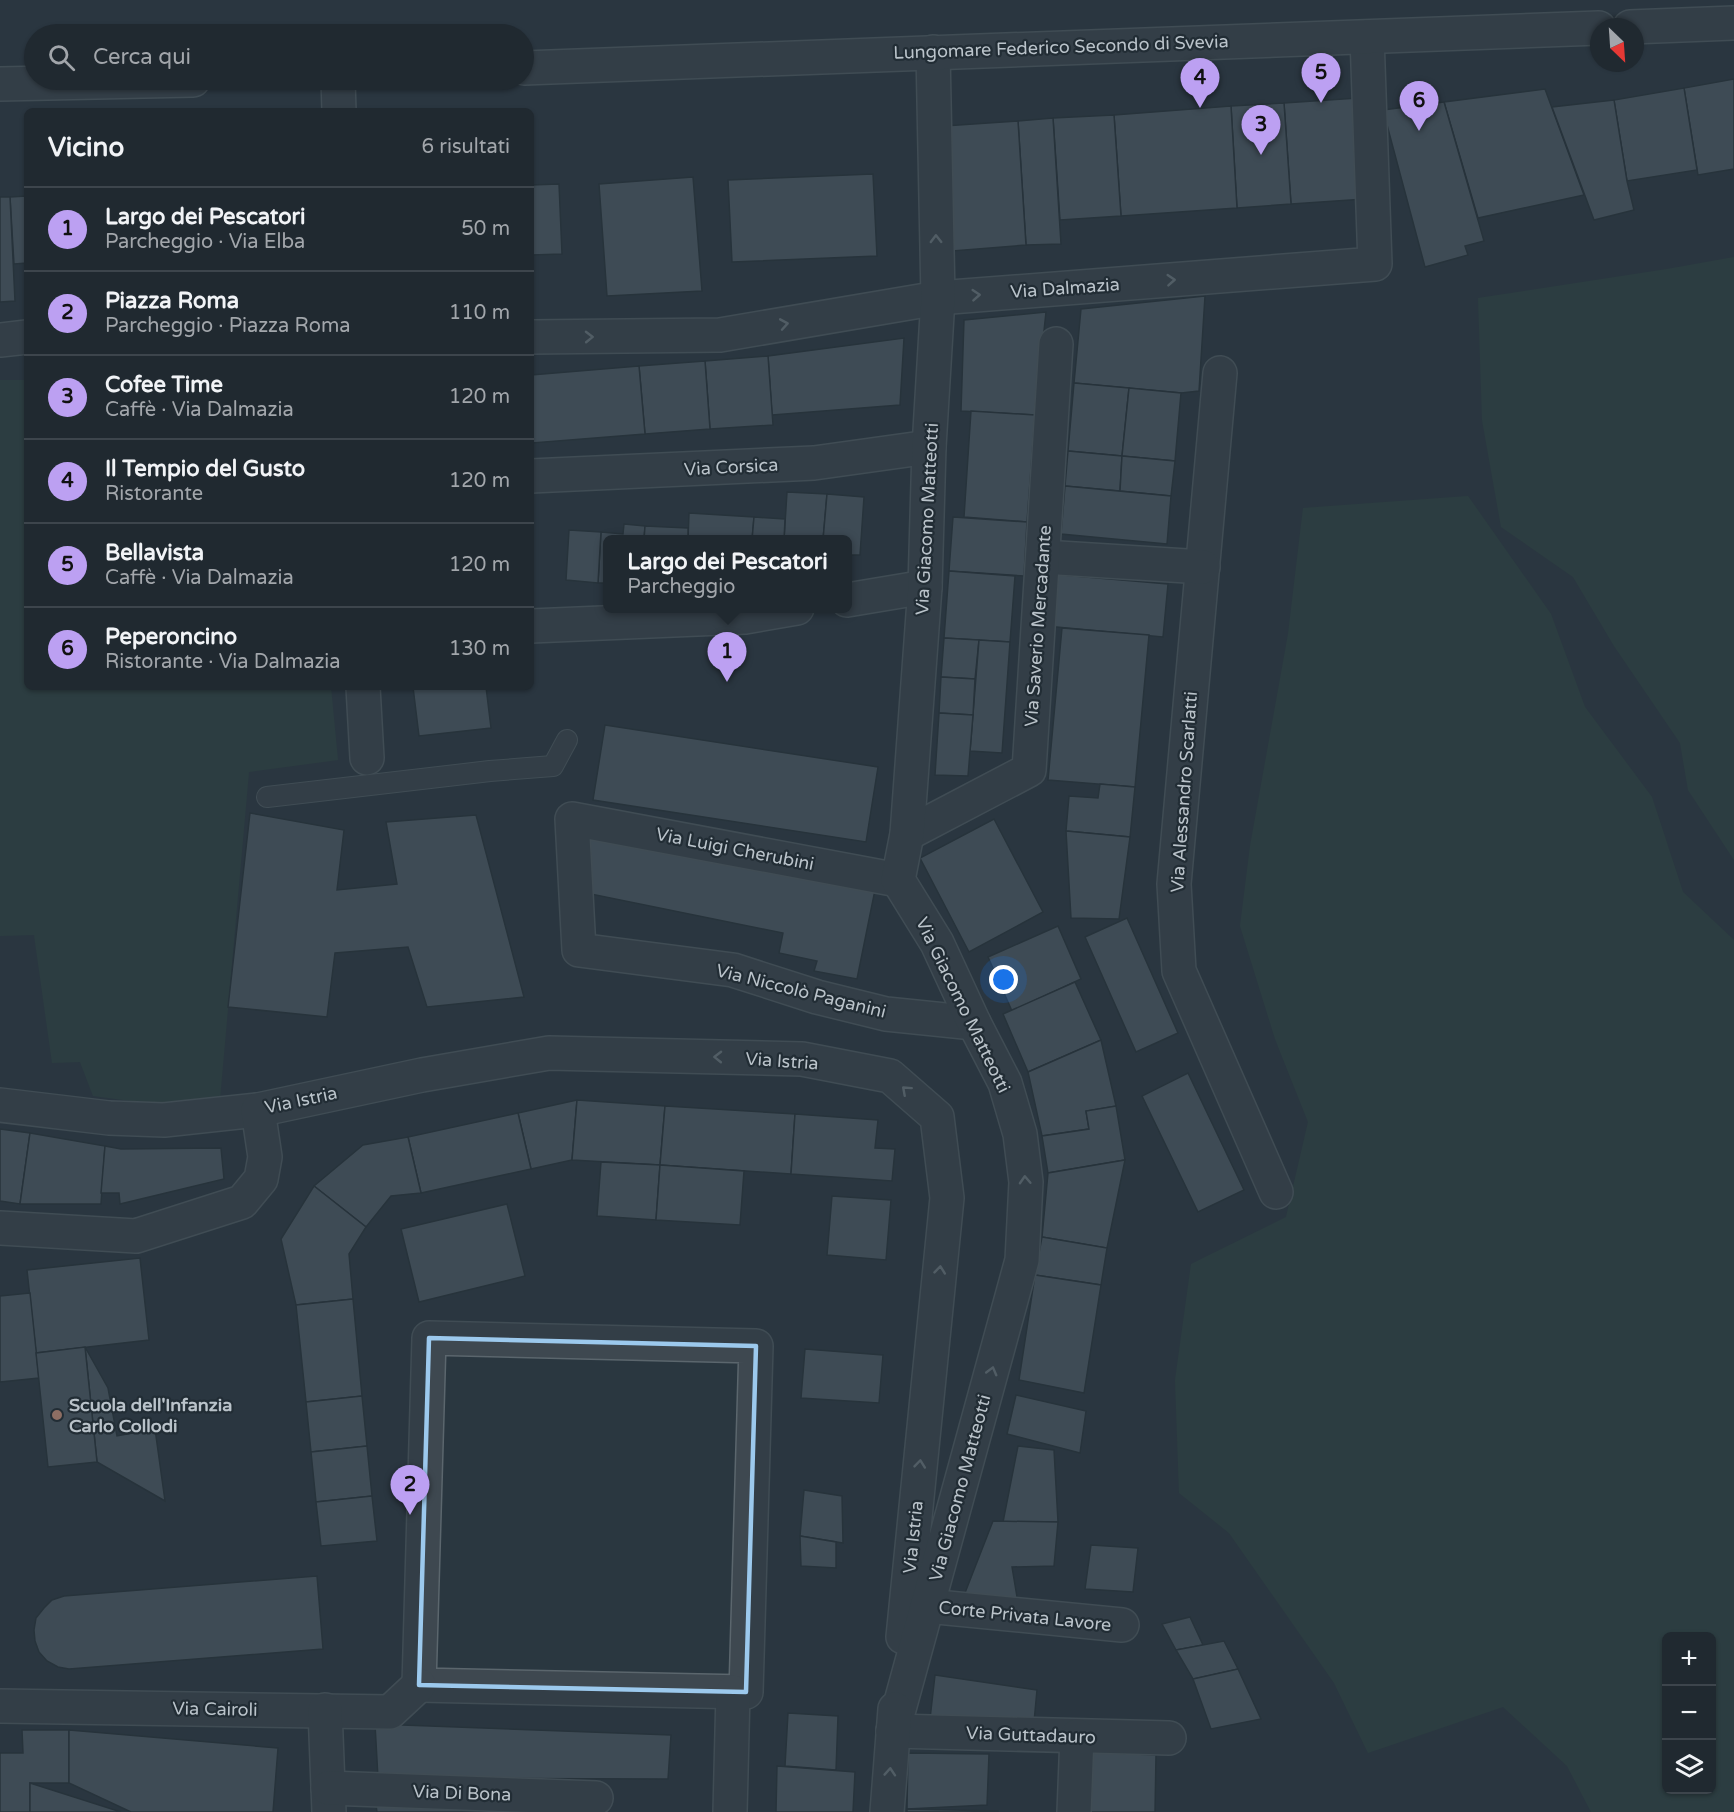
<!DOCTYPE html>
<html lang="it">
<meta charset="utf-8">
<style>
:root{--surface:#202930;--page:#283138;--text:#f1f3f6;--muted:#a2a6ab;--line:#3d454c;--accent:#bca0f2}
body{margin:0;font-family:"Varela Round",sans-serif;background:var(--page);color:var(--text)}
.controls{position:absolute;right:18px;bottom:18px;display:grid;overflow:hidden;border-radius:9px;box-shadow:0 2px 4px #0004}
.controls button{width:54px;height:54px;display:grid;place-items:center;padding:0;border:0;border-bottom:2px solid var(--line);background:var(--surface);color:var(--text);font:30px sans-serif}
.compass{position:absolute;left:1590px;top:18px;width:54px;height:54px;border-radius:50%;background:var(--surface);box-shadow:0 2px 4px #0004;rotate:155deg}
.you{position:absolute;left:1004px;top:980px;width:21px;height:21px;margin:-15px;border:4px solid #fff;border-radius:50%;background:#1a73e8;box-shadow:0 0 0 9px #1a73e833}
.badge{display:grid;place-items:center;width:39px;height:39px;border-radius:50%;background:var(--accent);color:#111;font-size:20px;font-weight:700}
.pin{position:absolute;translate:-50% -50px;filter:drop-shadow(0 2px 3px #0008)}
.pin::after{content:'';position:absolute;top:32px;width:21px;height:18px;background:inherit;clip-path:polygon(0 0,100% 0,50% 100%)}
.popup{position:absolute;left:603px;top:535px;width:249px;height:78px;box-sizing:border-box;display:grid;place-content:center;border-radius:9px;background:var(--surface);filter:drop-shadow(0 2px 4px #0005);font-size:20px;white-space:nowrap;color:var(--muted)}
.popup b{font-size:22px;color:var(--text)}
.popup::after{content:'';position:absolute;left:50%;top:100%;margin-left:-12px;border:12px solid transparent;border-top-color:var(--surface)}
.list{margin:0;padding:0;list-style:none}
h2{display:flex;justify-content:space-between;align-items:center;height:78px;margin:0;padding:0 24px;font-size:26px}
h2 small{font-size:20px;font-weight:400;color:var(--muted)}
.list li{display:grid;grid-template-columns:39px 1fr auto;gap:18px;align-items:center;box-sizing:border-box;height:84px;padding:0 24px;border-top:2px solid var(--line)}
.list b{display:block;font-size:22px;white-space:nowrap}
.list p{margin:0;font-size:20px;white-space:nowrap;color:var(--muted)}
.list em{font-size:20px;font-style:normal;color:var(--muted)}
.icon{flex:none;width:33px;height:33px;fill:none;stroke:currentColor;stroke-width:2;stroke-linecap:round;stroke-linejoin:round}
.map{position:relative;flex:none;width:1734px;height:1812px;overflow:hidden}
.search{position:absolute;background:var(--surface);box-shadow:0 2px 4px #0004;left:24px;top:24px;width:510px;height:66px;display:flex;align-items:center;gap:15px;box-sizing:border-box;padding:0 21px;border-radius:33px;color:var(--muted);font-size:22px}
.panel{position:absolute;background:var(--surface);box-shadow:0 2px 4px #0004;left:24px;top:108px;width:510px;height:582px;border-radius:9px}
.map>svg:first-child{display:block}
.green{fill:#304643;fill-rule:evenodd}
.building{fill:#58656f;stroke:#242f37;stroke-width:1.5}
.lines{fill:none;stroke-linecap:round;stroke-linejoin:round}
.service-casing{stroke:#5b666d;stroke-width:22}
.minor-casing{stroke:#5b666d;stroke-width:36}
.tertiary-casing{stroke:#5b666d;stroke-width:36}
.service{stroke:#3e4850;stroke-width:20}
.minor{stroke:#3e4850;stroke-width:33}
.tertiary{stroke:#3e4850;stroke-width:33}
.oneway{stroke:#828c93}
.marked{fill:none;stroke:#9cc9ed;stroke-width:4.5;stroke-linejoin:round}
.education-dot{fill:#8d6e63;stroke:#222d35;stroke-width:2}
.labels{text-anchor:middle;stroke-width:4.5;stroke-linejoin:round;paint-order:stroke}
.street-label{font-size:18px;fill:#bac3ca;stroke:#222d35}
.poi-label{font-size:18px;font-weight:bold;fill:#bac3ca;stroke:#222d35;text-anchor:start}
</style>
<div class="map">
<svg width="1734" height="1812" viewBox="0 0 1734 1812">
<rect width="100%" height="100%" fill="#2a3740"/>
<!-- green -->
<g class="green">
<polygon points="1734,257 1734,860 1688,790 1680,743 1614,646 1573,577 1501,527 1482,420 1478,298 1667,269"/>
<polygon points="0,380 27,380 27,687 331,687 338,760 249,772 220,1099 161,1105 93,1096 80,1062 52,1063 34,935 0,936"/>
<path d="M1468 496 1551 614 1585 707 1652 797 1683 892 1734 940V1812H1591L1567 1766 1503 1707 1368 1753 1334 1683 1229 1533 1179 1493 1175 1380 1191 1264 1286 1217 1308 1122 1275 1039 1240 926 1250 846 1288 634 1303 508ZM1666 1636H1712V1790H1666Z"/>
</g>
<!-- building -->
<g class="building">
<polygon points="1734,79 1734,169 1698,175 1684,88"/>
<polygon points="1684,88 1697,170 1627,181 1614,100"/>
<polygon points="1545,89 1584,195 1478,218 1444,102"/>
<polygon points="1358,98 1365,199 1291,204 1284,103"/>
<polygon points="1614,100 1627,181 1634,210 1594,220 1552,107"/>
<polygon points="1444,102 1484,241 1465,246 1468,255 1425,267 1383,110"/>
<polygon points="1284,103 1291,204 1237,208 1231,106"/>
<polygon points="1231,106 1237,208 1121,216 1114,115"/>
<polygon points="1114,115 1121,216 1060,220 1053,118"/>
<polygon points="1053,118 1061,244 1026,245 1018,121"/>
<polygon points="1018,121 1026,245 952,251 944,126"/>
<polygon points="873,174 877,256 732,262 728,180"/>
<polygon points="693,177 702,291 607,296 599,184"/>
<polygon points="559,184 562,254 531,255 531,185"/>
<polygon points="27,196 27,263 14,264 10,197"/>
<polygon points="0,197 10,197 15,301 0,302"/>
<polygon points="1205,296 1199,391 1181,393 1074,383 1081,309"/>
<polygon points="1046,312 1035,415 961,411 964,320"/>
<polygon points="904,338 900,405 772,415 768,356"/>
<polygon points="768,356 773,425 710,429 705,361"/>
<polygon points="705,361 710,429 645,434 639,366"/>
<polygon points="639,366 645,434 532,443 531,375"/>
<polygon points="1074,383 1129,388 1122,456 1068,451"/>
<polygon points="1129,388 1181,393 1175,461 1122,456"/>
<polygon points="971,411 1035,415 1027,522 964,517"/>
<polygon points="1068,451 1122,456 1120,491 1065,486"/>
<polygon points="1122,456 1175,461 1171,496 1120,491"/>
<polygon points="1065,486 1171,496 1167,544 1061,534"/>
<polygon points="787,492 827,494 823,540 784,540"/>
<polygon points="827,494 864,497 860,555 847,555 847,540 823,540"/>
<polygon points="689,513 754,517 752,540 688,540"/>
<polygon points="754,517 785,519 784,540 752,540"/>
<polygon points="953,517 1027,522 1024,576 949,571"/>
<polygon points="624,524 645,526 644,540 607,540 607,583 598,583 601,532 623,534"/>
<polygon points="645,526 688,528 688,540 644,540"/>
<polygon points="569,530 601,532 598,583 566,580"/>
<polygon points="949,571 1015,576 1010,642 944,638"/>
<polygon points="1051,574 1168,584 1163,637 1046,626"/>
<polygon points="1062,628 1149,635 1135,787 1048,780"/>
<polygon points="944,638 979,640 975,679 941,677"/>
<polygon points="979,640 1010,642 1002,753 970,751"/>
<polygon points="941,677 975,679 973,715 939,713"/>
<polygon points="413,687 486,687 491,728 419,736"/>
<polygon points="939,713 973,715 968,776 935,775"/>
<polygon points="605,725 878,767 866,842 593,800"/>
<polygon points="1100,784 1135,787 1130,837 1066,831 1069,796 1098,798"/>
<polygon points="250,813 344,830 337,890 397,884 386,822 476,815 524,997 427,1007 408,947 335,953 327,1017 228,1007"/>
<polygon points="994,819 1043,912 969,952 920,858"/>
<polygon points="1066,831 1130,837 1119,919 1071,918"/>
<polygon points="588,833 875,890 857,979 814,971 817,961 779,953 783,933 576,891"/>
<polygon points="1127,918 1178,1033 1136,1052 1085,937"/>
<polygon points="1058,926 1081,979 1012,1011 988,957"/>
<polygon points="1075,982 1101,1040 1028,1072 1003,1014"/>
<polygon points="1101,1040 1116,1106 1086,1111 1089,1129 1042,1136 1028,1072"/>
<polygon points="1188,1073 1244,1190 1198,1212 1142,1096"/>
<polygon points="577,1100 572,1160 531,1169 518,1113"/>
<polygon points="577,1100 665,1106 660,1165 572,1160"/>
<polygon points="665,1106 795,1114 791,1174 660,1165"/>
<polygon points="1116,1106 1125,1160 1048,1173 1042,1136 1089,1129 1086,1111"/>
<polygon points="518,1113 531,1169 421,1193 408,1137"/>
<polygon points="795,1114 878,1120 875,1148 895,1149 892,1181 791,1174"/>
<polygon points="0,1129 30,1133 20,1204 0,1201"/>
<polygon points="30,1133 105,1146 101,1204 20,1204"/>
<polygon points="408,1137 421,1193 391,1196 366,1227 314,1186 363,1145"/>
<polygon points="105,1146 121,1149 221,1148 224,1179 120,1204 119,1193 101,1193"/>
<polygon points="1125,1160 1107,1248 1042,1237 1048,1173"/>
<polygon points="601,1162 660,1165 656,1220 597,1216"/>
<polygon points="660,1165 744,1171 740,1225 656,1220"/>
<polygon points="314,1186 366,1227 349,1254 353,1299 296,1305 281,1239"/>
<polygon points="832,1196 891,1200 886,1260 827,1255"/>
<polygon points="507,1204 525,1276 419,1302 401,1229"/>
<polygon points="1042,1237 1107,1248 1101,1285 1035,1275"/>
<polygon points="140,1258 149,1340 36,1353 27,1270"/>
<polygon points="1035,1275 1101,1285 1084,1393 1019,1380"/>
<polygon points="30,1293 39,1378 0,1382 0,1296"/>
<polygon points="353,1299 362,1396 306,1402 296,1305"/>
<polygon points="85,1347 108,1388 117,1436 155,1429 165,1501 97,1462"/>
<polygon points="85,1347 97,1462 48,1467 36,1353"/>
<polygon points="805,1349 883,1355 879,1403 801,1398"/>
<polygon points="1016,1395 1086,1411 1080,1453 1007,1434"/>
<polygon points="362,1396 367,1446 311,1452 306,1402"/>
<polygon points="367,1446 372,1496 316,1502 311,1452"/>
<polygon points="1018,1446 1054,1450 1058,1522 1003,1522"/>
<polygon points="804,1490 842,1496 843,1543 800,1536"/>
<polygon points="372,1496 377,1541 321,1546 316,1502"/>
<polygon points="993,1521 1058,1522 1054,1566 1012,1567 1018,1603 963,1598"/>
<polygon points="800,1536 836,1542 836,1568 801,1566"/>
<polygon points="1091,1545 1138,1548 1133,1592 1085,1589"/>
<polygon points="317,1576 323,1649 69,1669 58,1667 47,1661 39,1652 35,1641 34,1630 36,1618 44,1608 52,1600 64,1596"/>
<polygon points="1190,1617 1203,1645 1176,1650 1162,1624"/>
<polygon points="1224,1641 1238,1669 1193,1679 1176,1650"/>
<polygon points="1238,1669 1261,1719 1211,1729 1193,1679"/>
<polygon points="935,1675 1037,1690 1034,1722 930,1719"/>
<polygon points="788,1713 838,1716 836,1770 785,1766"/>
<polygon points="375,1724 671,1735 668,1779 378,1778"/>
<polygon points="22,1730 69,1730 69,1783 30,1783 30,1812 0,1812 0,1753 23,1753"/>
<polygon points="69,1730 278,1748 273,1812 131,1812 69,1783"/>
<polygon points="1092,1752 1156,1755 1155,1812 1091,1812"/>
<polygon points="908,1753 989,1754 987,1805 907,1809"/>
<polygon points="777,1766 855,1772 853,1812 776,1812"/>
<polygon points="30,1783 121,1812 30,1812"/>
<polygon points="376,1805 479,1807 479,1812 377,1812"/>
<polygon points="907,1809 998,1811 998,1812 907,1812"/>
</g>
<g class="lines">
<!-- service casing -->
<g class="service-casing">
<polyline id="service" points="267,797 490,771 553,766 567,740"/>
</g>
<!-- minor casing -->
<g class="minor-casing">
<g id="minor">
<polyline points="338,80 339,111"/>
<polyline points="531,337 720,335 938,298 1375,264 1367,37"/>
<polyline points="0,340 27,337"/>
<polyline points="1220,373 1174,884 1179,971 1276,1192"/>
<polyline points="531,476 814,463 929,447"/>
<polyline points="1043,557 1203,567"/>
<polyline points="847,600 925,587"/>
<polyline points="531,626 745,617 797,608"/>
<polyline points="363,687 367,758"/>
<polyline points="907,834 1029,770 1056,344"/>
<polyline points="898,880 572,819 579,950 733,970 817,997 886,1014 974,1023"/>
<polyline points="0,1105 109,1118 164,1120 258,1110 422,1075 549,1053 802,1059 890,1076 937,1117 947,1198 903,1637"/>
<polyline points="0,1228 136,1236 242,1202 261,1179 265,1157 258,1110"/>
<polygon points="429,1338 756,1346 746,1692 419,1685"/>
<polyline points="927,1606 1122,1625"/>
<polyline points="0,1706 390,1712 419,1685"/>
<polyline points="325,1710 329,1812"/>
<polyline points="893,1731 1022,1260 1026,1182 1020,1134 1005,1083 974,1023 937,943 898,880 907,834 925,587 929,447 938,298 933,52"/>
<polyline points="893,1731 1169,1738"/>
<polyline points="328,1788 596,1798"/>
<polyline points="730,1812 733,1692"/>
<polyline points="887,1812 895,1709"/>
<polyline points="1074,1812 1077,1736"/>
</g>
</g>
<!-- tertiary casing -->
<g class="tertiary-casing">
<g id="tertiary">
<polyline points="1630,27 1734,23"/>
<polyline points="524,68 1599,28"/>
<polyline points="0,84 193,80"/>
</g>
</g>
<!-- service -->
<use href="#service" class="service"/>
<!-- minor -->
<use href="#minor" class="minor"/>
<!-- tertiary -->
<use href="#tertiary" class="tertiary"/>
</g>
<!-- one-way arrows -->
<defs><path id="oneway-chevron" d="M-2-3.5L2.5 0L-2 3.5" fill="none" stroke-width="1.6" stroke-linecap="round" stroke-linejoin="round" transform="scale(1.5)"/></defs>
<g class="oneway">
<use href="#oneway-chevron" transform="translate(936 239) rotate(-91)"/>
<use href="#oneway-chevron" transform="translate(1171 280) rotate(-4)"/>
<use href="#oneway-chevron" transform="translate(976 295) rotate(-4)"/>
<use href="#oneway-chevron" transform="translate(784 324) rotate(-10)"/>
<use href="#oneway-chevron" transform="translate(589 337) rotate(-1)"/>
<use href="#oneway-chevron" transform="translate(718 1057) rotate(-179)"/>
<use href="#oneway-chevron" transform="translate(906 1090) rotate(-138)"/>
<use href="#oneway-chevron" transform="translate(1025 1180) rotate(-93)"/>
<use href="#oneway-chevron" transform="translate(940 1270) rotate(-84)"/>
<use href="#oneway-chevron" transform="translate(992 1371) rotate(-75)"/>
<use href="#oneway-chevron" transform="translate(920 1464) rotate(-84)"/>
<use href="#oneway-chevron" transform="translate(890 1772) rotate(-86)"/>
</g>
<!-- marked area -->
<path d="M0 0H1734V1812H0ZM429 1338 756 1346 746 1692 419 1685Z" fill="#2a3740" fill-opacity=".55" fill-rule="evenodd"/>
<path class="marked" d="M429 1338 756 1346 746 1692 419 1685Z"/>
<!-- markers -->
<circle class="education-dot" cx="57" cy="1415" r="6"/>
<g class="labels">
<!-- street labels -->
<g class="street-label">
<text transform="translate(1061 47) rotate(-2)" y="6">Lungomare Federico Secondo di Svevia</text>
<text transform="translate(1065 288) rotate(-4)" y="6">Via Dalmazia</text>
<text transform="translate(731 467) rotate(-3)" y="6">Via Corsica</text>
<text transform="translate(927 519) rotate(-87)" y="6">Via Giacomo Matteotti</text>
<text transform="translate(1038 626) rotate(-86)" y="6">Via Saverio Mercadante</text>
<text transform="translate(1184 792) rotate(-86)" y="6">Via Alessandro Scarlatti</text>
<text transform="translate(735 849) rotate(11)" y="6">Via Luigi Cherubini</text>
<text transform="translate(801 991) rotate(14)" y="6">Via Niccolò Paganini</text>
<text transform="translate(963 1005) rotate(64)" y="6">Via Giacomo Matteotti</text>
<text transform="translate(782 1061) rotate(4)" y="6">Via Istria</text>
<text transform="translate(301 1100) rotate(-12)" y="6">Via Istria</text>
<text transform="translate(960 1488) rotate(-75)" y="6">Via Giacomo Matteotti</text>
<text transform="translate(913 1537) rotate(-84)" y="6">Via Istria</text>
<text transform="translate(1025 1616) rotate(6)" y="6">Corte Privata Lavore</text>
<text transform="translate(215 1709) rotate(1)" y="6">Via Cairoli</text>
<text transform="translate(1031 1735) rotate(2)" y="6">Via Guttadauro</text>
<text transform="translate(462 1793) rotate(2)" y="6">Via Di Bona</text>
</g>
<!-- poi labels -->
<g class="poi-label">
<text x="69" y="1411">Scuola dell'Infanzia<tspan x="69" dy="21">Carlo Collodi</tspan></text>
</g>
</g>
</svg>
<div class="controls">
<button>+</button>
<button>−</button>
<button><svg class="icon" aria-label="layers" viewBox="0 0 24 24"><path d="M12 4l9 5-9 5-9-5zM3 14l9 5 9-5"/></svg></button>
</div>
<svg class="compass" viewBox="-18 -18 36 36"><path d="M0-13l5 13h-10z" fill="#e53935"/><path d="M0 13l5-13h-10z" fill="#a2a6ab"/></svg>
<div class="you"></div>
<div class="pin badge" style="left:727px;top:682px">1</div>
<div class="popup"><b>Largo dei Pescatori</b>Parcheggio</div>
<div class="pin badge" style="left:410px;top:1515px">2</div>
<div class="pin badge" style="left:1261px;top:155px">3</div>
<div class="pin badge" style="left:1200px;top:108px">4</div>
<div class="pin badge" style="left:1321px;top:103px">5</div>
<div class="pin badge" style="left:1419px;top:131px">6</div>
<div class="search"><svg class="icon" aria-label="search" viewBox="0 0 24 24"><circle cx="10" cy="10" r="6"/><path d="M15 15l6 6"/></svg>Cerca qui</div>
<section class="panel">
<h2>Vicino<small>6 risultati</small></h2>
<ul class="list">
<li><span class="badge">1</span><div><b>Largo dei Pescatori</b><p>Parcheggio · Via Elba</p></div><em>50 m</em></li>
<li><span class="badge">2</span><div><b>Piazza Roma</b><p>Parcheggio · Piazza Roma</p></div><em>110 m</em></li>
<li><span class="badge">3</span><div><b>Cofee Time</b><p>Caffè · Via Dalmazia</p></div><em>120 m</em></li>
<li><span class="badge">4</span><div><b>Il Tempio del Gusto</b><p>Ristorante</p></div><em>120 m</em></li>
<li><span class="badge">5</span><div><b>Bellavista</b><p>Caffè · Via Dalmazia</p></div><em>120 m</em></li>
<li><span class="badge">6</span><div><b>Peperoncino</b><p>Ristorante · Via Dalmazia</p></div><em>130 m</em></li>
</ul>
</section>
</div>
